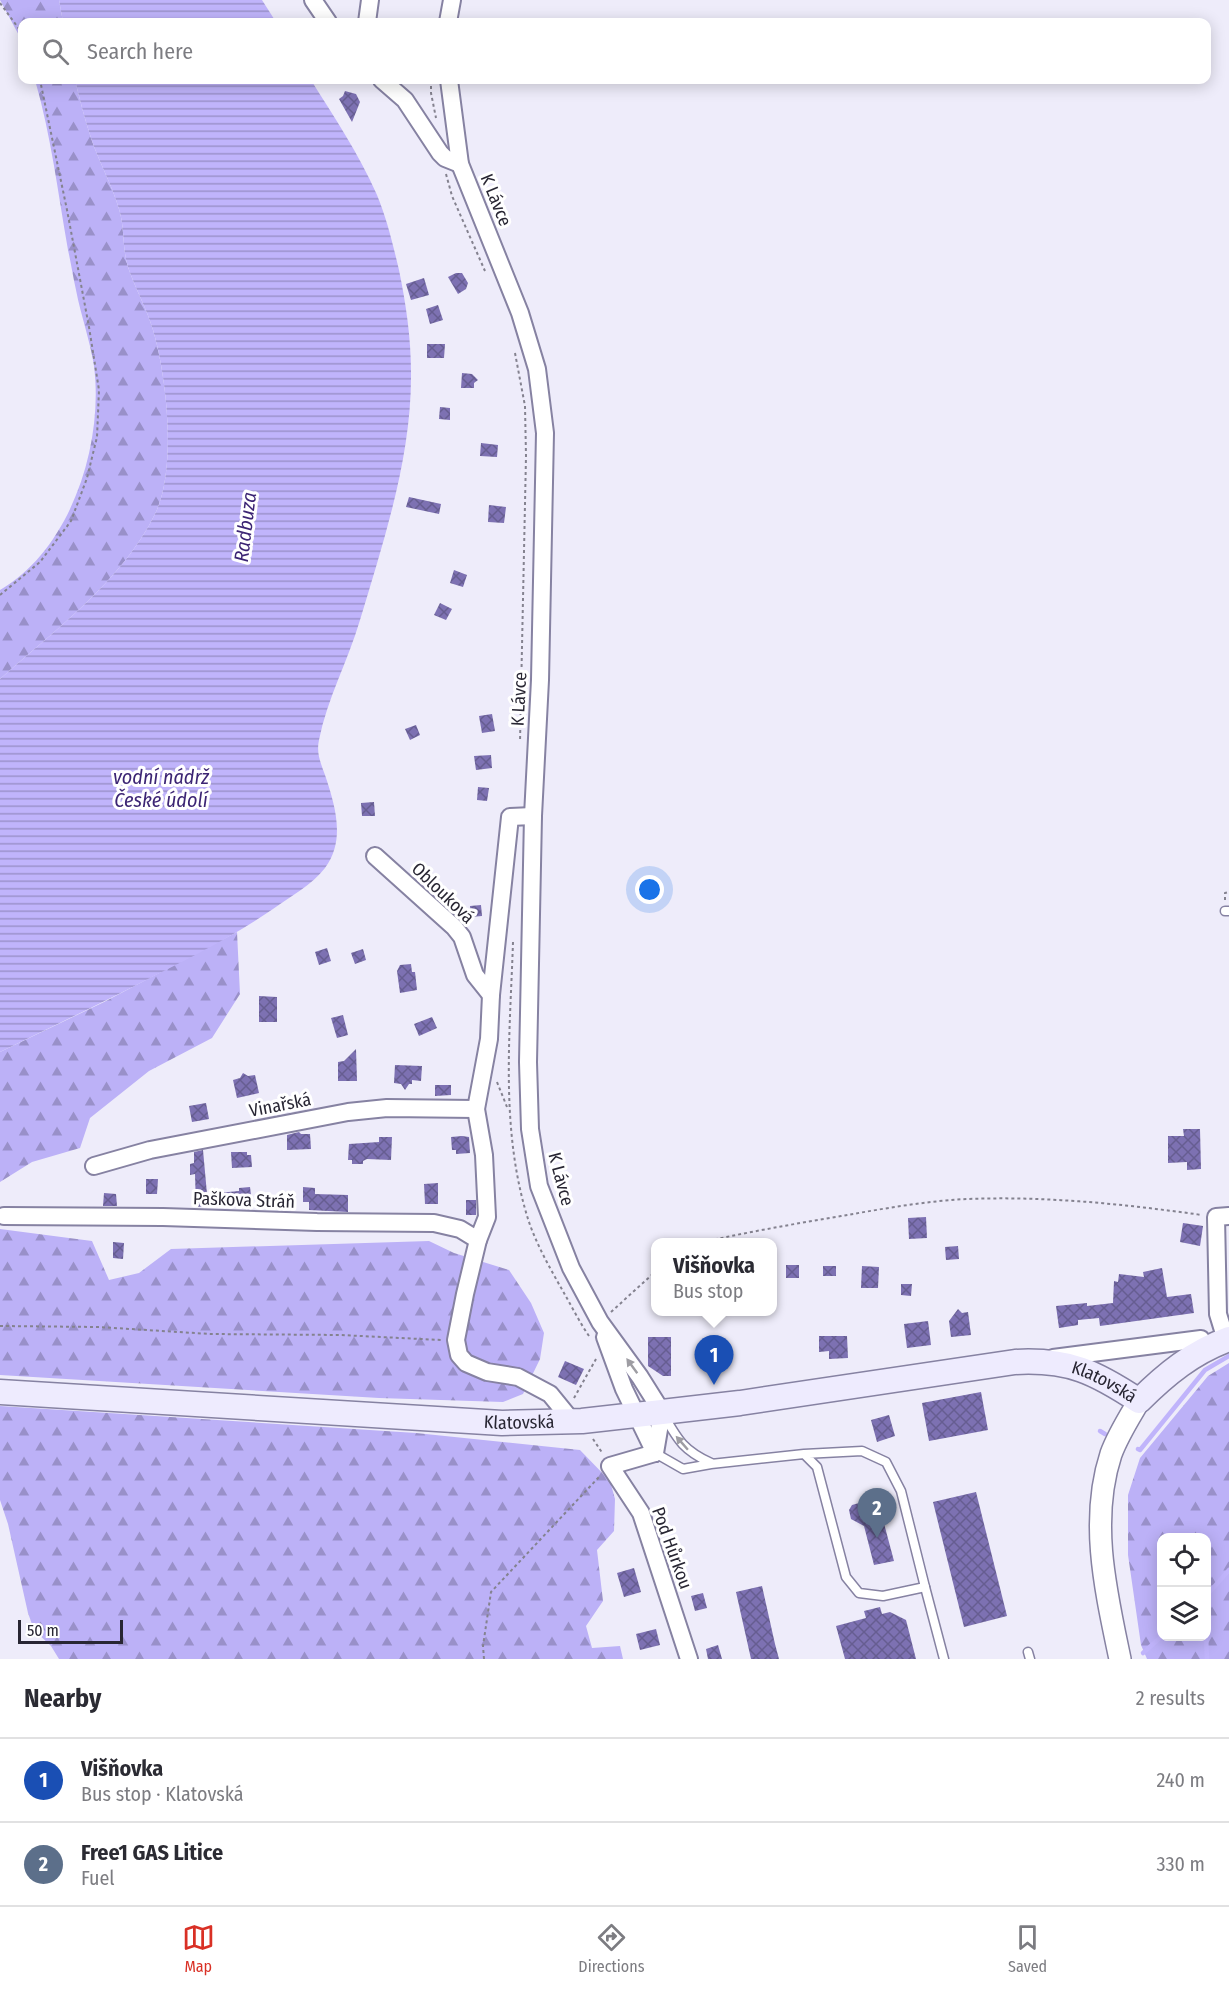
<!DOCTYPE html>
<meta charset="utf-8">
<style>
:root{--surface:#fff;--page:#f2f2f3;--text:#2b2b33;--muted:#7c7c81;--line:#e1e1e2;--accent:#d93025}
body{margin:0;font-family:"Fira Sans Condensed",sans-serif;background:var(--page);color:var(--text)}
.controls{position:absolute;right:18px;bottom:18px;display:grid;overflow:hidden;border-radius:12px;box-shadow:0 3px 15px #0003}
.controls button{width:54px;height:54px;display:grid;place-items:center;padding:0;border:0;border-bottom:2px solid var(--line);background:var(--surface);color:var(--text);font:30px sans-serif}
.scale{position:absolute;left:18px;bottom:15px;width:105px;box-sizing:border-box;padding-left:6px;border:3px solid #282633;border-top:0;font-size:16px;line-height:21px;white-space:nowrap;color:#282633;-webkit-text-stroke:4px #fff;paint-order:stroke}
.you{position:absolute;left:650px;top:890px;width:21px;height:21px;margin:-15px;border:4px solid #fff;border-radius:50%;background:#1a73e8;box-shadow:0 0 0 9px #1a73e833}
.badge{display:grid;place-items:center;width:39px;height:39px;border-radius:50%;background:var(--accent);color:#fff;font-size:20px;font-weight:700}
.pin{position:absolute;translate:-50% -50px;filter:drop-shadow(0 2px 3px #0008)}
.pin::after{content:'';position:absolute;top:32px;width:21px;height:18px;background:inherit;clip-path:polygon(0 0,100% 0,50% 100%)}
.popup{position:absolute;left:651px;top:1238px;width:126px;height:78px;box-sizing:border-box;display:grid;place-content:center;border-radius:12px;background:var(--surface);filter:drop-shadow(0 2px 4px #0005);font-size:20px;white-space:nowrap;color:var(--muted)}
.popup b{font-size:22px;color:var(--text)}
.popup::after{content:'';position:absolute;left:50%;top:100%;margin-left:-12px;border:12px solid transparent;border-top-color:var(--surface)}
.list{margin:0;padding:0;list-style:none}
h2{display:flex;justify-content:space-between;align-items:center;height:78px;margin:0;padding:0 24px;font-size:26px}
h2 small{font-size:20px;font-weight:400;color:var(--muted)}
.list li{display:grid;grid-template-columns:39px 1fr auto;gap:18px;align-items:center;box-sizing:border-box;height:84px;padding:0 24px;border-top:2px solid var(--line)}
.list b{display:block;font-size:22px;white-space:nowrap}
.list p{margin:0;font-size:20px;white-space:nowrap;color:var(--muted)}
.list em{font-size:20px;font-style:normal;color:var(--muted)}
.icon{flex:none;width:33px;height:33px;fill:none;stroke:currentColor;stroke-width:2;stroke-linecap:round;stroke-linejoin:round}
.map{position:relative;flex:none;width:1229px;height:1659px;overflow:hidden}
.search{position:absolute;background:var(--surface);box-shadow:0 3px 15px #0003;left:18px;right:18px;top:18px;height:66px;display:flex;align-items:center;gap:15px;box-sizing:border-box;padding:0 21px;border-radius:12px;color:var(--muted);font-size:22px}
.sheet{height:246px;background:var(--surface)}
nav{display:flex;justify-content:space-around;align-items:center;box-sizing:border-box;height:84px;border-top:2px solid var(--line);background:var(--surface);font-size:16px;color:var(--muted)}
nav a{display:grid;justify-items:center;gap:3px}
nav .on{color:var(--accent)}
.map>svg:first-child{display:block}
.forest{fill:url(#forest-firs);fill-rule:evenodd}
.water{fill:url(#water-rules)}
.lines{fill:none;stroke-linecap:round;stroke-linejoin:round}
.stream{stroke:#c0b4fb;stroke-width:4.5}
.building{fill:url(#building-cross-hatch)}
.service-casing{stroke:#8682a2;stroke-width:11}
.minor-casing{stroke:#8682a2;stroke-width:20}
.tertiary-casing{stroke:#8682a2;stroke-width:24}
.secondary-casing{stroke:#8682a2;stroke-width:27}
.path{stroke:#84828f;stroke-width:2;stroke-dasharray:3 3;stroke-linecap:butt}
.service{stroke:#fff;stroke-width:8}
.minor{stroke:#fff;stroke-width:16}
.tertiary{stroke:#fff;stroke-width:21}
.secondary{stroke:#eeebfe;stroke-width:24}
.oneway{fill:#9e9da3}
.labels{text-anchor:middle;stroke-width:6;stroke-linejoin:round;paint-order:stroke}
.street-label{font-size:18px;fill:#282633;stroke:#fff}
.water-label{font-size:20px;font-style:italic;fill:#3c2574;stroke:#fff}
</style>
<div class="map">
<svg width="1229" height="1659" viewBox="0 0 1229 1659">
<defs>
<pattern id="forest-firs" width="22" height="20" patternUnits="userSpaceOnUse" patternTransform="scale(1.5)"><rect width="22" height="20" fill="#bcb1f7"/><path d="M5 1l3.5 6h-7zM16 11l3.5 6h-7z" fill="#9990c9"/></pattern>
<pattern id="water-rules" width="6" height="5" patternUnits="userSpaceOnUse" patternTransform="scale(1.5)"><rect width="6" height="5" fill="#c0b4fb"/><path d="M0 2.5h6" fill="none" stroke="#9c92cc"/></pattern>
<pattern id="building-cross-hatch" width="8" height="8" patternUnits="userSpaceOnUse" patternTransform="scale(1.5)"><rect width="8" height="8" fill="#7d71b2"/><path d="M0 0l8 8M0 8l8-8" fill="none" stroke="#665d91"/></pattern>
</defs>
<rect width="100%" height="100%" fill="#eeecfa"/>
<!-- forest -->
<g class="forest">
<polygon points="0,0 59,0 63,22 22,22 22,41"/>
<path d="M35 80H75C80 100 85 121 92 141 100 164 112 185 119 209 125 228 122 248 128 267 135 288 147 309 153 330 167 377 177 470 155 514 123 580 54 631 0 679V590C71 549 104 444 94 366 90 340 81 316 76 290 73 277 71 263 68 250 58 193 51 135 35 80Z"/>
<polygon points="237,932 240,994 212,1038 149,1071 90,1118 80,1148 32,1162 0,1182 0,1052 104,1002"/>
<polygon points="0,1229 92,1241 109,1280 139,1273 171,1249 429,1241 454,1253 509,1270 531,1303 544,1333 540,1359 523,1394 503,1402 379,1398 0,1375"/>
<path d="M1229 1363V1659H1147L1141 1645 1128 1555V1495L1140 1458 1208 1376ZM1162 1538H1206V1636H1162Z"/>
<polygon points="0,1406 416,1433 580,1450 610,1481 615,1499 614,1531 597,1550 603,1601 586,1626 592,1648 620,1646 623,1659 59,1659 51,1646 34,1630 28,1613 8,1524 0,1500"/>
</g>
<!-- water -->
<g class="water">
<polygon points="59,0 262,0 276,22 63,22"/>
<path d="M75 80H311C334 117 359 154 377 195 387 219 393 245 399 270 406 304 411 338 411 372 412 456 384 540 360 620 348 661 327 699 319 740 316 753 321 764 325 775 335 805 346 840 325 868 312 885 291 896 273 909 235 935 194 956 152 977 102 1003 51 1027 0 1052V679C54 631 123 580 155 514 177 470 167 377 153 330 147 309 135 288 128 267 122 248 125 228 119 209 112 185 100 164 92 141 85 121 80 100 75 80Z"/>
</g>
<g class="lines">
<!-- stream -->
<g class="stream">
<polyline points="1100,1431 1105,1434"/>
<polyline points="1138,1449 1140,1450 1205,1370 1229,1356"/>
<polyline points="1206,1596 1229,1570"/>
<polyline points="1206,1636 1207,1659"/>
<polyline points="1143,1653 1162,1636"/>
</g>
</g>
<!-- building -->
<g class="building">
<polygon points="345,91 356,94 360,102 352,122 339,99 343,96"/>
<polygon points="456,273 462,273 468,283 466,289 458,294 448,277"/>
<polygon points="424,278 429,295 411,300 406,284"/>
<polygon points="438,305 443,320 430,324 426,309"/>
<polygon points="427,344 445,344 444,358 427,358"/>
<polygon points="462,373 472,374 478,380 474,383 474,388 461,388"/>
<polygon points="440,407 450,408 450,420 439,419"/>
<polygon points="481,443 498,445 497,457 480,456"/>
<polygon points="409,497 441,504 439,514 406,507"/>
<polygon points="489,505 506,507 504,523 488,522"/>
<polygon points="454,570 467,575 463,587 450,583"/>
<polygon points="440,603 452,609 446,620 434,615"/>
<polygon points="492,714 495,731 482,733 479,716"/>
<polygon points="416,725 420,735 410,740 405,729"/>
<polygon points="491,755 492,768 476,770 474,756"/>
<polygon points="478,787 489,788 487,801 477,800"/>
<polygon points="374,802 375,816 362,816 361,803"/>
<polygon points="481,905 482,916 471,917 470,906"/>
<polygon points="327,948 331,961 319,965 315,952"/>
<polygon points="363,949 366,960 355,964 351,953"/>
<polygon points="411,964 412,972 415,972 417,990 400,993 397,971 400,965"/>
<polygon points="259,996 277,997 277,1022 259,1022"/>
<polygon points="343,1015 348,1035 337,1038 331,1018"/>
<polygon points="432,1017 437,1028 419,1036 414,1024"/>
<polygon points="356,1049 357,1081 338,1081 338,1062 344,1061"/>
<polygon points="395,1065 422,1066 421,1081 412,1080 412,1084 409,1084 405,1090 401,1084 394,1083"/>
<polygon points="243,1073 248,1076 255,1075 259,1093 237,1098 233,1080 240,1078"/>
<polygon points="435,1085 451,1085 451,1095 435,1096"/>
<polygon points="206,1103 209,1119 192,1122 189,1106"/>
<polygon points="1183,1129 1200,1129 1201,1169 1187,1170 1187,1162 1168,1163 1168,1136 1184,1136"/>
<polygon points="299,1132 301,1134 310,1134 311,1149 287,1150 287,1135"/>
<polygon points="462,1136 469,1137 470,1153 456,1154 456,1150 452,1150 451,1137"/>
<polygon points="379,1137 392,1137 391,1160 367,1159 363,1161 363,1164 352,1164 352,1160 348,1160 349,1144 379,1142"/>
<polygon points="203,1150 207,1194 239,1191 239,1188 250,1187 252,1203 196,1207 195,1174 190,1175 190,1164 194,1163 194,1152"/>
<polygon points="231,1152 247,1152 247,1155 251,1155 252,1167 232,1168"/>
<polygon points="146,1179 158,1179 157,1194 146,1194"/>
<polygon points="438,1183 438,1204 425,1204 424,1184"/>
<polygon points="303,1187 315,1188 315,1194 348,1195 348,1212 309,1210 309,1202 303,1202"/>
<polygon points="104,1193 116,1194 117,1206 103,1206"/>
<rect x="466" y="1200" width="10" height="15"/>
<polygon points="926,1217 927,1238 909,1239 908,1218"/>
<polygon points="1183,1223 1203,1226 1200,1246 1180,1242"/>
<polygon points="113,1242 124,1243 123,1259 113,1258"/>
<polygon points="958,1246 959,1259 946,1260 945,1247"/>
<rect x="786" y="1265" width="13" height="13"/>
<rect x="823" y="1266" width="13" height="10"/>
<polygon points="862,1266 879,1267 878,1288 861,1288"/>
<polygon points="1162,1268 1167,1297 1191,1294 1194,1313 1100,1326 1099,1318 1078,1320 1078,1325 1059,1328 1056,1306 1087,1303 1087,1306 1113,1303 1114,1281 1118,1282 1119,1274 1144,1277 1143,1272"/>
<polygon points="901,1284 912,1284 911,1296 901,1295"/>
<polygon points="958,1309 962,1313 968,1312 971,1335 951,1337 949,1321"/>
<polygon points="928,1321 931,1345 907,1348 904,1324"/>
<polygon points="819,1336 847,1336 848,1358 829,1359 829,1351 819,1352"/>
<polygon points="648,1337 671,1337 671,1376 663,1376 648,1366"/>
<polygon points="565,1361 584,1369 576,1385 558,1377"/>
<polygon points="981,1392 988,1430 929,1441 922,1403"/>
<polygon points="889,1415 895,1436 877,1442 871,1420"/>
<polygon points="976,1492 1007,1616 964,1627 933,1502"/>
<polygon points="877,1498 883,1501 885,1511 882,1516 894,1561 874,1565 864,1526 851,1519 849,1510 852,1505"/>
<polygon points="634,1568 641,1592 624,1597 617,1573"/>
<polygon points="762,1586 775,1644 779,1659 751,1659 749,1650 736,1592"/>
<polygon points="703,1593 707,1608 695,1611 691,1596"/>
<polygon points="880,1607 882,1614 890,1612 906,1620 916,1659 845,1659 836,1626 866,1618 864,1611"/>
<polygon points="656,1629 660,1645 640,1650 636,1634"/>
<polygon points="718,1645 722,1659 708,1659 706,1649"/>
</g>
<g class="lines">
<!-- service casing -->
<g class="service-casing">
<g id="service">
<polyline points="1225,911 1229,911"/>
<path d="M663 1414C678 1440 683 1450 711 1463"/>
<polyline points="655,1453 683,1469 711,1464 804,1454 817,1467 846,1577 859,1593 883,1596 925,1587 901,1491 886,1462 862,1451 804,1454"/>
<polyline points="925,1587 944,1659"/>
<polyline points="1028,1652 1030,1659"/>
</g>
</g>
<!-- minor casing -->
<g class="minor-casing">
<g id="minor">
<polyline points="313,0 328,22"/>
<polyline points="367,22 370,0"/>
<polyline points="448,22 452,0"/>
<polyline points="382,80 405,100 440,153 445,158 460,164"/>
<polyline points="449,80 460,164 520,313 537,369 545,433 540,680 533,816 528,1062 530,1129 539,1186 571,1268 600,1322 640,1377 662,1412 655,1453"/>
<polyline points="533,816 510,817 491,995 489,1039 476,1109 484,1155 487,1217 478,1240 465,1294 456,1340 459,1355 466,1363 487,1372 518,1377 550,1394 572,1421"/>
<polyline points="375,856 454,927 462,937 475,975 491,995"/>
<polyline points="94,1166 150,1150 348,1112 387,1108 476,1109"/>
<polyline points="4,1216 163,1217 317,1222 434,1223 460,1229 478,1240"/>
<polyline points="605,1337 624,1389 655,1453"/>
<polyline points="1226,1340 1218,1314 1216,1217 1229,1216"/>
<polyline points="1053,1358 1201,1339"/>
<polyline points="655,1453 610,1466 641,1513 689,1659"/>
</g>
</g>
<!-- tertiary casing -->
<g class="tertiary-casing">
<path id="tertiary" d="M1120 1659C1106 1592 1089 1521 1111 1454 1118 1435 1129 1418 1139 1401"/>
</g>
<!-- secondary casing -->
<g class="secondary-casing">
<g id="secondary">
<path id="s1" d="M0 1392 502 1423 582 1421 662 1412 740 1403 1015 1362C1069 1359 1095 1372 1139 1401 1166 1374 1193 1352 1229 1339"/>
</g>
</g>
<!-- path -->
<g class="path">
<polyline points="0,3 22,33"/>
<polyline points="431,80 431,93 436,118"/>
<polyline points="446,174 452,196 485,271"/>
<polyline points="515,353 525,406 526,456 520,742"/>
<polyline points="0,595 40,562 71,521 87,478 97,437 99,390 89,327 67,210 40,80"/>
<polyline points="1225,900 1225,893 1229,892"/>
<path d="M513 942C510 1035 500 1129 528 1219 536 1244 551 1270 564 1293 572 1307 580 1323 589 1336"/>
<polyline points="497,1082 507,1107"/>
<path d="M703 1242C748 1232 794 1224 841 1216 882 1209 925 1201 967 1199 1046 1196 1124 1204 1202 1215"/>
<polyline points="611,1312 656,1271"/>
<polyline points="0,1326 99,1327 210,1334 341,1335 441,1340"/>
<polyline points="574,1398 596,1359"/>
<polyline points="593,1439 603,1454"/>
<polyline points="484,1659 483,1646 491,1592 599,1477"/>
</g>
<!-- service -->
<use href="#service" class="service"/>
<!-- minor -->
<use href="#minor" class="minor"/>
<!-- tertiary -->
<use href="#tertiary" class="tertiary"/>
<!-- secondary -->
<use href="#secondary" class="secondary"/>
</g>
<!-- one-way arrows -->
<defs><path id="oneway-solid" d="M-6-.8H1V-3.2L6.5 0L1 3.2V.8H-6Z" transform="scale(1.5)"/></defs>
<g class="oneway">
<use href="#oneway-solid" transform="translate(632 1366) rotate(-126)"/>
<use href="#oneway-solid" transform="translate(682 1443) rotate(-131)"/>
</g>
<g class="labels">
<!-- street labels -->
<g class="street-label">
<text transform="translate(496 200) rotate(68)" y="6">K Lávce</text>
<text transform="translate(519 699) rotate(-87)" y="6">K Lávce</text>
<text transform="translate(443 893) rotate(44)" y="6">Oblouková</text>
<text transform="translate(280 1105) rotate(-11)" y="6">Vinařská</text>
<text transform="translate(561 1179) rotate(75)" y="6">K Lávce</text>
<text transform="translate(244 1200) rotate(2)" y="6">Paškova Stráň</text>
<text dy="6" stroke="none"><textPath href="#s1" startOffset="1113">Klatovská</textPath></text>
<text dy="6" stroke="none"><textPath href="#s1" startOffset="520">Klatovská</textPath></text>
<text transform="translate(672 1548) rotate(70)" y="6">Pod Hůrkou</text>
</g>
<!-- water labels -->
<g class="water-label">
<text transform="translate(245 527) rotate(-83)" y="7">Radbuza</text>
<text x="161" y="784">vodní nádrž<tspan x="161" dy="23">České údolí</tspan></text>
</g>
</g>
</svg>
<div class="controls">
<button><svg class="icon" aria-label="locate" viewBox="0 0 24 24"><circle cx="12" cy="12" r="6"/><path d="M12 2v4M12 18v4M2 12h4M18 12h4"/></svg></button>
<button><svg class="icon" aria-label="layers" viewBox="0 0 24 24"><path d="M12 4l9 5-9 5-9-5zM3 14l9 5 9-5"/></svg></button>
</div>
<div class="scale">50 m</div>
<div class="you"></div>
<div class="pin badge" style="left:714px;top:1385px;background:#1a4fb4">1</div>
<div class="popup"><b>Višňovka</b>Bus stop</div>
<div class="pin badge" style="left:877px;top:1538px;background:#5c6f8a">2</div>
<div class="search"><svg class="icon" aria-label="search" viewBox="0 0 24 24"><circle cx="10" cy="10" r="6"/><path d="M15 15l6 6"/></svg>Search here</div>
</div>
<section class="sheet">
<h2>Nearby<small>2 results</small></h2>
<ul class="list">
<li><span class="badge" style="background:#1a4fb4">1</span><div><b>Višňovka</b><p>Bus stop · Klatovská</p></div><em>240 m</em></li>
<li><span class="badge" style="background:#5c6f8a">2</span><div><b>Free1 GAS Litice</b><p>Fuel</p></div><em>330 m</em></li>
</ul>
</section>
<nav>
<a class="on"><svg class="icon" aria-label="map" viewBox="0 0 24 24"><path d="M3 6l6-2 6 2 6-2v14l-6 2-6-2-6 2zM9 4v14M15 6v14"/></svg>Map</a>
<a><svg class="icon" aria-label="directions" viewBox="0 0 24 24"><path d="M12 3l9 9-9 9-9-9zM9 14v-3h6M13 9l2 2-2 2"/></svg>Directions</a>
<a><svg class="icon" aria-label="saved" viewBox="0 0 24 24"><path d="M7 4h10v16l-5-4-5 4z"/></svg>Saved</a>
</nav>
